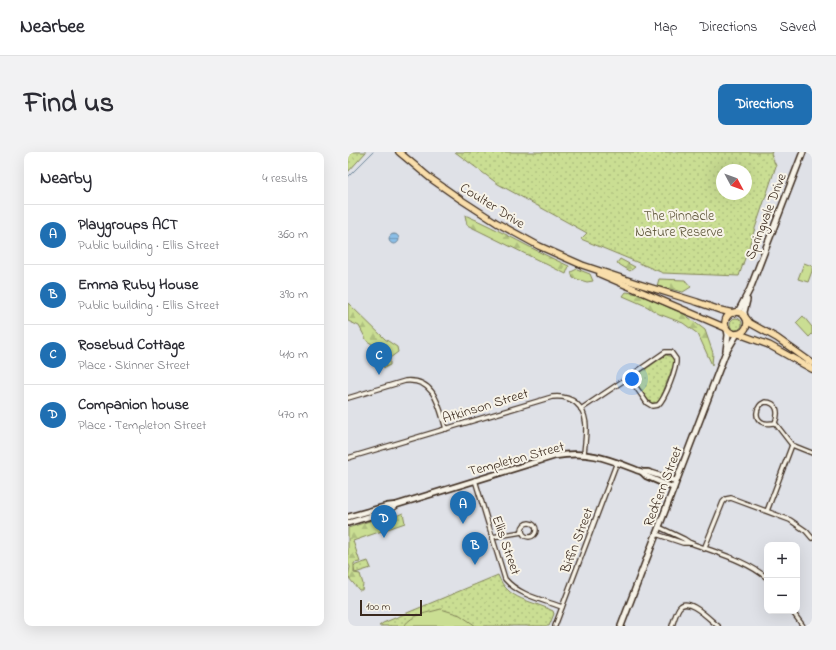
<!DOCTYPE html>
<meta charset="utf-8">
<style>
:root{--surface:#fff;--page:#f2f2f3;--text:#2b2b33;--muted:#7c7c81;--line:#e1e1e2;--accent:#1f6fb2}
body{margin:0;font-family:"Indie Flower",sans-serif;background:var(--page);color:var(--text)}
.controls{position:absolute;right:12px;bottom:12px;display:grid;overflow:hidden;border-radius:8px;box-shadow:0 4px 16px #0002}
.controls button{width:36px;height:36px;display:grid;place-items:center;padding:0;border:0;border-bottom:1px solid var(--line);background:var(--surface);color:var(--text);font:20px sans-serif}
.compass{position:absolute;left:368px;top:12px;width:36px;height:36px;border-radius:50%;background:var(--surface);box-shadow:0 4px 16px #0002;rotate:131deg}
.scale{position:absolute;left:12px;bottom:10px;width:62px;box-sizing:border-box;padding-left:4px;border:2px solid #3b2a1e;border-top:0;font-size:11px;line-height:14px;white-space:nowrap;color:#3b2a1e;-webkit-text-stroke:3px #f7f3e8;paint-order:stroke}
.you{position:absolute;left:284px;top:227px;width:14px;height:14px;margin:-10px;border:3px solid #fff;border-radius:50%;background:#1a73e8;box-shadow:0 0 0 6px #1a73e833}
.badge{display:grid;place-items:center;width:26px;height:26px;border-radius:50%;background:var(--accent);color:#fff;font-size:13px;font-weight:700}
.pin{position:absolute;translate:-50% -33px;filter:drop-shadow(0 1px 2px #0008)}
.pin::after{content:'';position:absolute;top:21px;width:14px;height:12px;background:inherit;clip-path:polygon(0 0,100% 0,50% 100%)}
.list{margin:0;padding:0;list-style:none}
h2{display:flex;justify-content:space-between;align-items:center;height:52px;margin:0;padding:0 16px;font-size:17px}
h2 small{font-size:13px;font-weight:400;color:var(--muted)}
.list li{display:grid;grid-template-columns:26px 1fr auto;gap:12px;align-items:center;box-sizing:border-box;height:60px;padding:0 16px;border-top:1px solid var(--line)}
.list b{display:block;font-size:15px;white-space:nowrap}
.list p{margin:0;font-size:13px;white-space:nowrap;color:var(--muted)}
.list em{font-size:13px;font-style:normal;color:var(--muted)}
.map{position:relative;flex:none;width:464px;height:474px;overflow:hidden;border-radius:8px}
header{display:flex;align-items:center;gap:24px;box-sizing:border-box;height:56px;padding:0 20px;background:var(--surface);border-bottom:1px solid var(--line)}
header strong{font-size:19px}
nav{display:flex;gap:22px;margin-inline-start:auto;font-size:14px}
.intro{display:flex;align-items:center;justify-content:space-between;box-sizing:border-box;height:96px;padding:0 24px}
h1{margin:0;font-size:28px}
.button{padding:10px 18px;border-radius:8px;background:var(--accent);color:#fff;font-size:14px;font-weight:700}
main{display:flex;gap:24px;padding:0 24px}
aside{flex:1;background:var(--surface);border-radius:8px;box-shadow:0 4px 16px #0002}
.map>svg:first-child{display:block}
.green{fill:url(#green-dots);stroke:#828458;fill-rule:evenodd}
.forest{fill:url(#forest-firs);stroke:#828458}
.pitch{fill:#cade93;stroke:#828458}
.water{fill:url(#water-rules);stroke:#6a8397}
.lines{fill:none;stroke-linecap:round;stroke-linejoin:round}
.stream{stroke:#6a8397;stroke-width:1}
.minor-casing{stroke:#3b2a1e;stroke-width:6}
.tertiary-casing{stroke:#3b2a1e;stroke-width:8}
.secondary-casing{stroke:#3b2a1e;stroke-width:8}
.primary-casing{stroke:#3b2a1e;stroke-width:8}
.minor{stroke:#f7f3e8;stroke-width:3.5}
.tertiary{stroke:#f7f3e8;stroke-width:4.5}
.secondary{stroke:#f7f3e8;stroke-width:5}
.primary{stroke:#f9deab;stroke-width:5.5}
.labels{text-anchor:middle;stroke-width:4;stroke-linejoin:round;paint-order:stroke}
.street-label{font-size:14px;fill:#3b2a1e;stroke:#f7f3e8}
.park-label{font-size:14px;fill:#5f573b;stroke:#f7f3e8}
</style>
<header>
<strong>Nearbee</strong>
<nav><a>Map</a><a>Directions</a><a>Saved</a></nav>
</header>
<div class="intro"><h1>Find us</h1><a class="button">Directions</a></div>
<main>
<aside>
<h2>Nearby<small>4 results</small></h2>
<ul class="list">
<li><span class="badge">A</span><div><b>Playgroups ACT</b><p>Public building · Ellis Street</p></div><em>360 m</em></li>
<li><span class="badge">B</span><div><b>Emma Ruby House</b><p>Public building · Ellis Street</p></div><em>390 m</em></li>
<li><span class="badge">C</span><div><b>Rosebud Cottage</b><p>Place · Skinner Street</p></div><em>410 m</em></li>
<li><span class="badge">D</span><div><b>Companion house</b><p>Place · Templeton Street</p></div><em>470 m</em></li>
</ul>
</aside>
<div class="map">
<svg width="464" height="474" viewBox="0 0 464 474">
<defs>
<pattern id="green-dots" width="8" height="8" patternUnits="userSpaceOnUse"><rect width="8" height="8" fill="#cade93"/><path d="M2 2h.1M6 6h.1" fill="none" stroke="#aebf7e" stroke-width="1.8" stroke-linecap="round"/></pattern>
<pattern id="forest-firs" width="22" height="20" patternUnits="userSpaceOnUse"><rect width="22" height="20" fill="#cade93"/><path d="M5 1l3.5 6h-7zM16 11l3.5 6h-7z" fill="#aebf7e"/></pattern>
<pattern id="water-rules" width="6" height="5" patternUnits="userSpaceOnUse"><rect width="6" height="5" fill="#8abee7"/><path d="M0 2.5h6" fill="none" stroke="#729bbb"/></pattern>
</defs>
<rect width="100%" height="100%" fill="#dfe1e7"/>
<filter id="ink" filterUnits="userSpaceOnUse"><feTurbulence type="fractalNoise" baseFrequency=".025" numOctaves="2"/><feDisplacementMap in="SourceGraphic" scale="8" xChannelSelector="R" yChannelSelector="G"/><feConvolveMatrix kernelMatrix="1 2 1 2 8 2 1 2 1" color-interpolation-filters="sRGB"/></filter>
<g filter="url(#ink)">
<!-- green -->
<g class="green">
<polygon points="0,0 18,0 0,20"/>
<path d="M107 0H424L423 2 428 14 391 124 315 121 233 87 239 81 150 32ZM374 18H398V42H374Z"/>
<circle cx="388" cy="172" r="6"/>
<polygon points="318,203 325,205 326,212 312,248 309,251 304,251 300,248 286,228 286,225"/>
<polygon points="20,409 23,416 7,421 5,414"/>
<path d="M150 423C160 449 184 448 205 459L206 462 201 474H31L35 471Z"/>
</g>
<!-- forest -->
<g class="forest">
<path d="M117 63C153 78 186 99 221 114L218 122 119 73Z"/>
<polygon points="272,107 287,115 282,119 269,111"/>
<polygon points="229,117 242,122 245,129 239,130 225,126 223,120"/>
<polygon points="311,127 337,128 343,135 335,140 309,134"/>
<polygon points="278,140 291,142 336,162 357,178 365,201 364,213 350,182 335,171 311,162 298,154 275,144"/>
<polygon points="0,151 37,187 49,195 50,200 42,206 42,213 36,216 27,196 24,192 19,189 11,174 0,169"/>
<polygon points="55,361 57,371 5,389 12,410 6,411 6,421 12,422 15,432 14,438 11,438 0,425 2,415 0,411 0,376 37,364 43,366"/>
</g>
<!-- pitch -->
<g class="pitch">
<polygon points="456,111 464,114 464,119 460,130 450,127"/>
<polygon points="455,164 464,175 464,182 461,185 448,171"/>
<path d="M93 457 112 463 128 474H56C64 462 80 461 93 457Z"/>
</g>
<!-- water -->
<circle class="water" cx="46" cy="87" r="5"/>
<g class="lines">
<!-- stream -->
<polyline class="stream" points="0,25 25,0"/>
<!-- minor casing -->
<g class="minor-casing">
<g id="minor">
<path d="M0 246 57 229C87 226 91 254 98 277"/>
<path d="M417 250C430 250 431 261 427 271 423 271 420 272 416 271 405 267 408 254 417 250Z"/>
<path d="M233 257 281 225 299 251 304 254 310 253C317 247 329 216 328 207L323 200H317L281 225"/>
<polyline points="427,271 444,293"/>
<path d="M0 306 204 245C213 244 221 245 228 251 243 264 237 285 236 302"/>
<path d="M127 328 157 427C170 443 195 448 214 455"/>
<polyline points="419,359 444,293 464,301"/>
<circle cx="181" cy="378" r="7"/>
<polyline points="311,375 336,387 342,391"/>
<path d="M308 382 335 391H343C368 401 398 408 419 426"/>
<polyline points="144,385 174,380"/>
<polyline points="356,397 375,350 378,347 383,346 442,368 458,379 464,386"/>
<polyline points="444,459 455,474"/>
<polyline points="207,474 269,310"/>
<path d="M324 474C326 468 328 461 331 456 339 443 362 468 370 474"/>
</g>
</g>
<!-- tertiary casing -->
<g class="tertiary-casing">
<g id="tertiary">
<polyline points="294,320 298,324 326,336"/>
<path d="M0 365 39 354 48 353 207 304C243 298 262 308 294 320H300L328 329"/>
<polyline points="0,371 40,359 47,354"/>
</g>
</g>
<!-- secondary casing -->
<g class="secondary-casing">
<g id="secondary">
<polyline points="386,161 391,158 402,137 455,0"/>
<polyline points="397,165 396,160 399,148"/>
<polyline points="378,199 380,183 379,177"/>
<polyline points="273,474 377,202 389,182"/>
</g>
</g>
<!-- primary casing -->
<g class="primary-casing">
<g id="primary">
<polyline points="51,0 82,26 112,47 149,71 191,94 234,113 291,132 349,150 372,158 385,161"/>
<polyline points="252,122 378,176"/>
<circle cx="388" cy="171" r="11"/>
<polyline points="398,166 402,171 429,186 464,211"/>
<polyline points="391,182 421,193 464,217"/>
</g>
</g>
<!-- minor -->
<use href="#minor" class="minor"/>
<!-- tertiary -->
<use href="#tertiary" class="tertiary"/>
<!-- secondary -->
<use href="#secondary" class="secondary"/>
<!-- primary -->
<use href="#primary" class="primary"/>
</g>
</g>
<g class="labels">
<!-- street labels -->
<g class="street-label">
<text transform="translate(145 53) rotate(32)" y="5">Coulter Drive</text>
<text transform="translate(417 64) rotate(-69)" y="5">Springvale Drive</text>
<text transform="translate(137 253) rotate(-17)" y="5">Atkinson Street</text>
<text transform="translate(168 306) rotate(-15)" y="5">Templeton Street</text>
<text transform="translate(314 334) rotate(-69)" y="5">Redfern Street</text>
<text transform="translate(228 388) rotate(-69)" y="5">Biffin Street</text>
<text transform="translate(159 393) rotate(71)" y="5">Ellis Street</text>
</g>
<!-- park labels -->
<g class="park-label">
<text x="331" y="68">The Pinnacle<tspan x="331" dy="16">Nature Reserve</tspan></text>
</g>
</g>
</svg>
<div class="controls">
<button>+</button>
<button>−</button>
</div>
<svg class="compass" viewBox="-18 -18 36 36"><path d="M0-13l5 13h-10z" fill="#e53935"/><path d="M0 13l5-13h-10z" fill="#7c7c81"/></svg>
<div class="scale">100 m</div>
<div class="you"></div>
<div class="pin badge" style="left:115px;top:372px">A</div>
<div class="pin badge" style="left:127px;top:413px">B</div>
<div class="pin badge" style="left:31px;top:223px">C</div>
<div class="pin badge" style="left:36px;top:386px">D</div>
</div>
</main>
